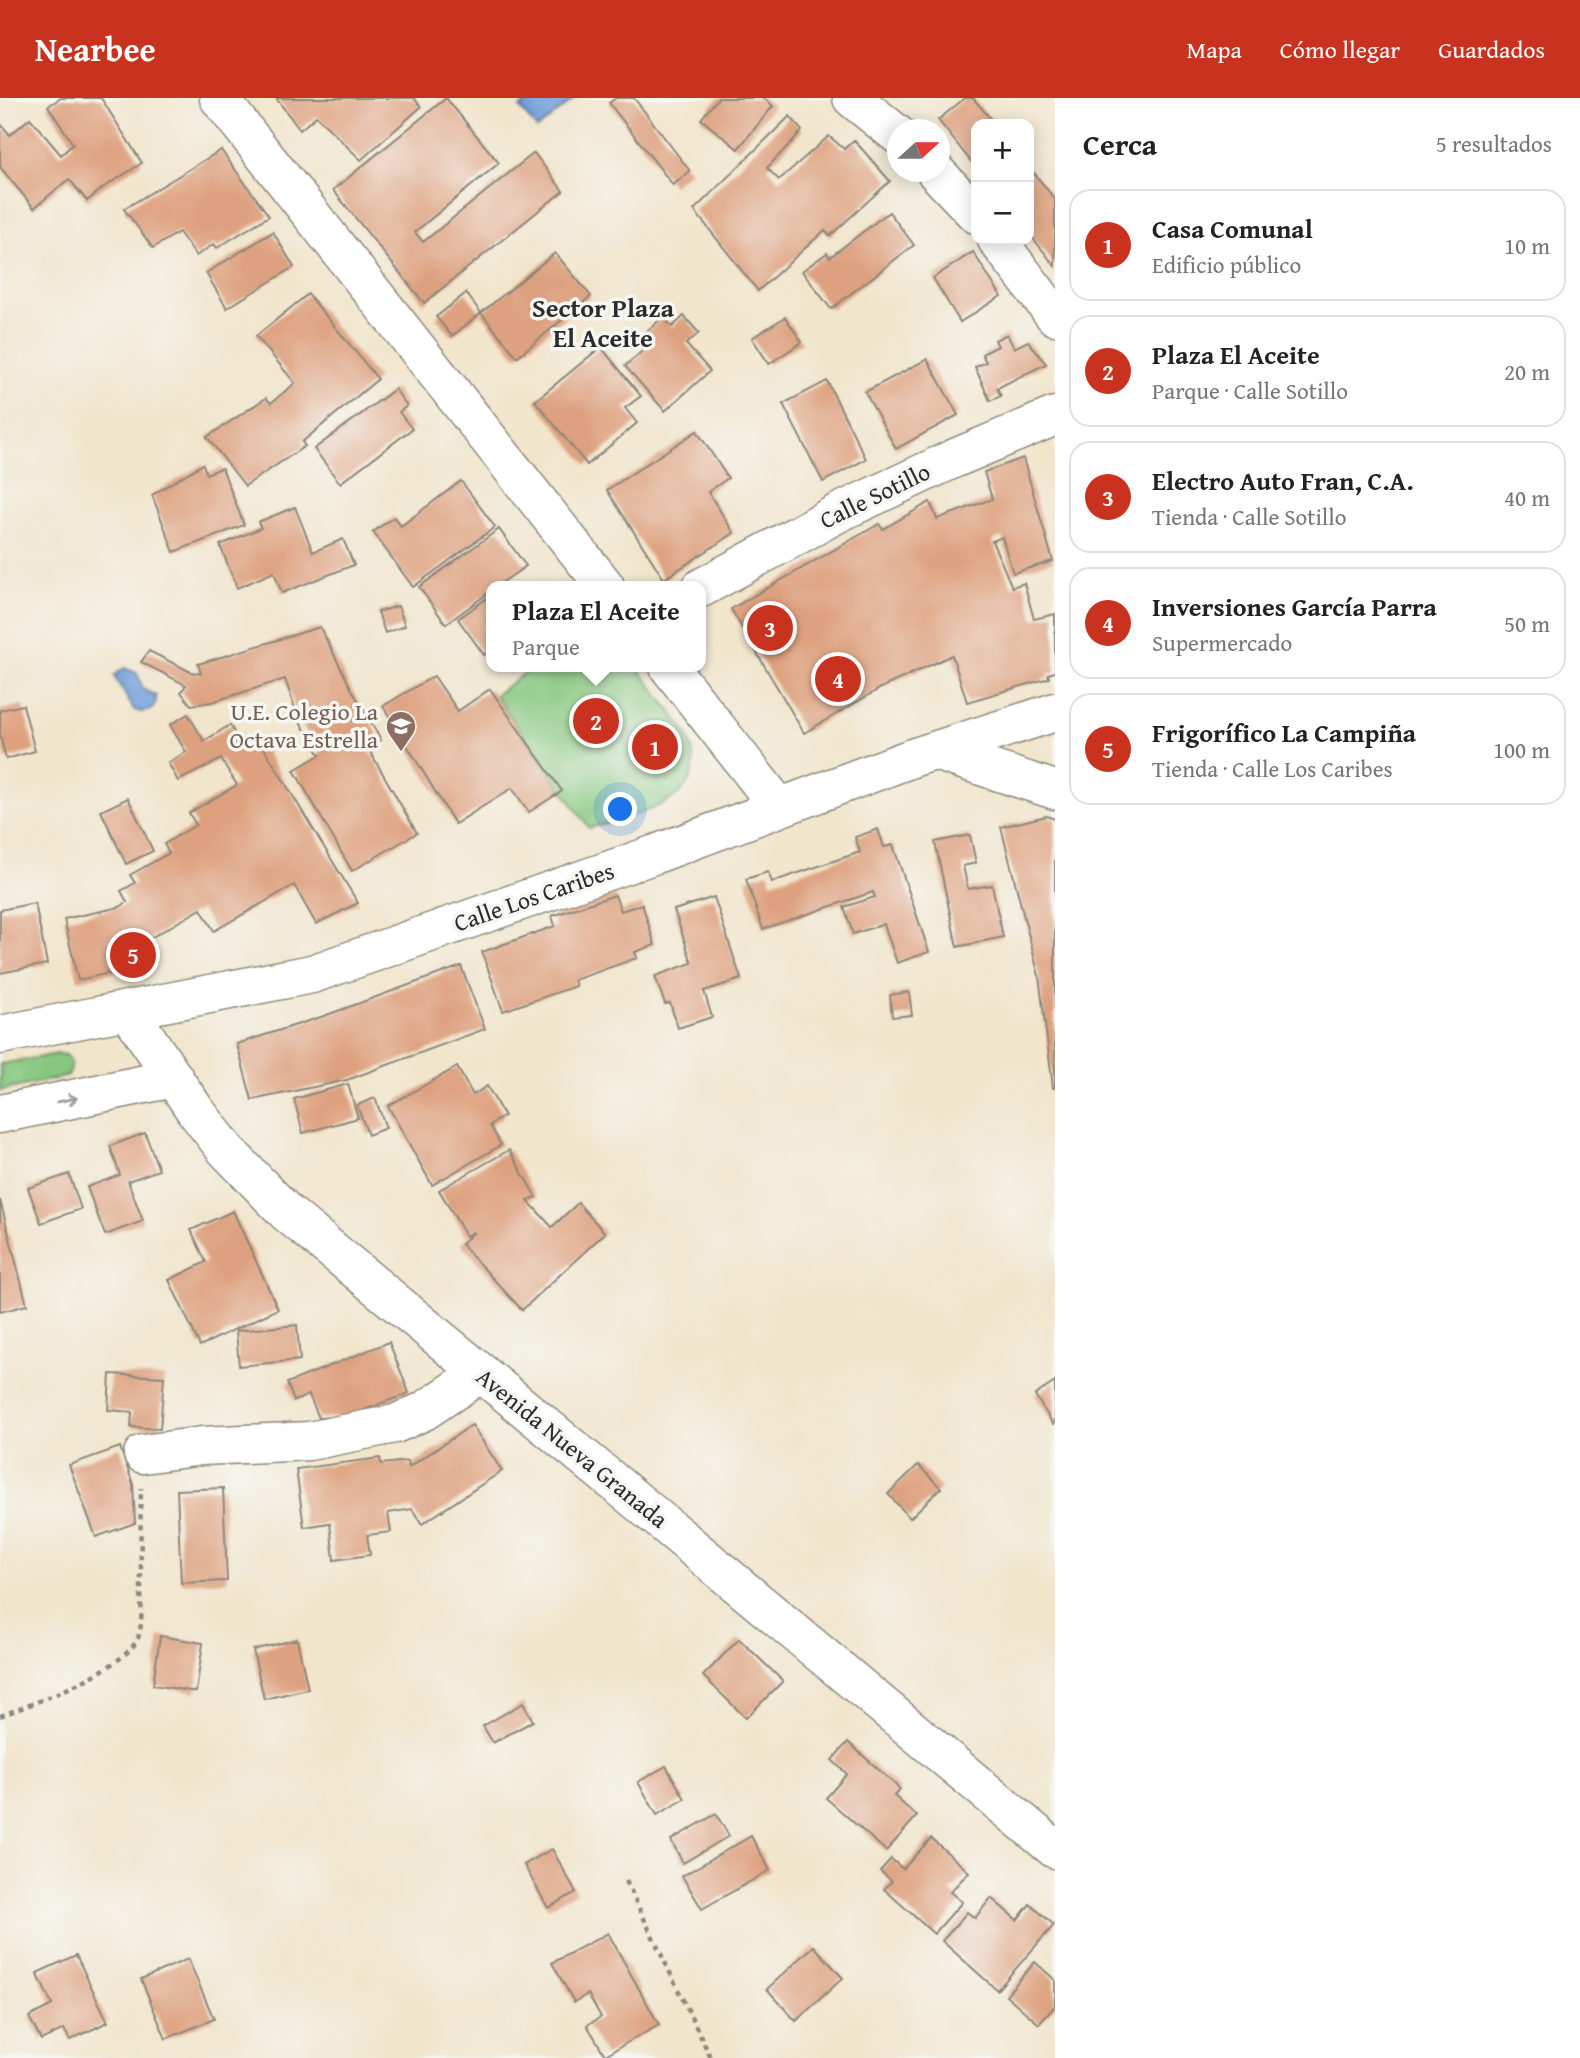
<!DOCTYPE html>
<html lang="es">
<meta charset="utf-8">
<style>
:root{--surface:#fff;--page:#f6f6f6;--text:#222;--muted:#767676;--line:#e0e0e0;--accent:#c8321e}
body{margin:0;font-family:"Gentium Book Plus",serif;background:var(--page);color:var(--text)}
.controls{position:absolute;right:21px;top:21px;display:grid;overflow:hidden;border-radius:14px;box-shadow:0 4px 18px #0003}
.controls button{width:63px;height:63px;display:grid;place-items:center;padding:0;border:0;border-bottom:2px solid var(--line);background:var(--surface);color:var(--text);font:35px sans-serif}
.compass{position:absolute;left:887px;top:21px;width:63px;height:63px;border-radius:50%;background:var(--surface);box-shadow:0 4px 18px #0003;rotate:69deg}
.you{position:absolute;left:621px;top:712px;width:24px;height:24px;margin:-18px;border:5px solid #fff;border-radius:50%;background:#1a73e8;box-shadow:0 0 0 10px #1a73e833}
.badge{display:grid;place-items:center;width:46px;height:46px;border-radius:50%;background:var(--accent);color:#fff;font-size:23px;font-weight:700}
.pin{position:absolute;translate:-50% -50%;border:4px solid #fff;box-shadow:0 2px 7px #0006}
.popup{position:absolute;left:486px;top:483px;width:220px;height:91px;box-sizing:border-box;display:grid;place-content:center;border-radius:14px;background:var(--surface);filter:drop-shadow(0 2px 5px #0005);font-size:23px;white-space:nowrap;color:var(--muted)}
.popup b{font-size:26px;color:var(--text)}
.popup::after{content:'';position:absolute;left:50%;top:100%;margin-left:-14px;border:14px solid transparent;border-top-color:var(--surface)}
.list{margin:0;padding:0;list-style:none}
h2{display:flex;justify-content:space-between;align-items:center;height:91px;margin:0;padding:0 28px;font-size:30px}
h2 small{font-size:23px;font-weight:400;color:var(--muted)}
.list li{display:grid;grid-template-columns:46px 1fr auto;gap:21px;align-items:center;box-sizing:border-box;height:112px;margin:0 14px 14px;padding:0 14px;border:2px solid var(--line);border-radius:21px}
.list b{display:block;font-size:26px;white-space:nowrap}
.list p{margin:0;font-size:23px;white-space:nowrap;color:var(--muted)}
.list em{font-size:23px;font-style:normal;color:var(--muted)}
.map{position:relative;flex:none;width:1055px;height:1960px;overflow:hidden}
header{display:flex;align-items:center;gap:42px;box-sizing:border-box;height:98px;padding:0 35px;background:var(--accent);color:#fff}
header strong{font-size:33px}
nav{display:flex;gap:38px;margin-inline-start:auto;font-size:24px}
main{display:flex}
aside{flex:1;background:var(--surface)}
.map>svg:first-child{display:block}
.green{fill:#86c77f;stroke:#587955;stroke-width:2}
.water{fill:#709ed8;stroke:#4e6482;stroke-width:2}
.building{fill:#dea17f}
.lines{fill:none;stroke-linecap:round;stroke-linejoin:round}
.minor-casing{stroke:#8e887c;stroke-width:41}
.tertiary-casing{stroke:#8e887c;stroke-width:41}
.path{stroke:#8e887c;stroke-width:4.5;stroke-dasharray:5 5;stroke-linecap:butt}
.minor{stroke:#fff;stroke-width:38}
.tertiary{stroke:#fff;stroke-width:38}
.oneway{stroke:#a0a0a0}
.labels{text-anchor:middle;stroke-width:7;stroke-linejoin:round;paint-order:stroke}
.street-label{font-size:24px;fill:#2b2b2b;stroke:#f6f6f2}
.education-label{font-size:24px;fill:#785e54;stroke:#f6f6f2;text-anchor:end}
.neighbourhood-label{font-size:26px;font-weight:bold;fill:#2b2b2b;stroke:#f6f6f2}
</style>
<header>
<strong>Nearbee</strong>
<nav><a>Mapa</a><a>Cómo llegar</a><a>Guardados</a></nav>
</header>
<main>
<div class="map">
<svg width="1055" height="1960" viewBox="0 0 1055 1960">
<rect width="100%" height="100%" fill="#f6f6f2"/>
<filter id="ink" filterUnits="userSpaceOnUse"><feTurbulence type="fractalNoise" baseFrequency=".0143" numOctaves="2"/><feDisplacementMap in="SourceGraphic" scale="14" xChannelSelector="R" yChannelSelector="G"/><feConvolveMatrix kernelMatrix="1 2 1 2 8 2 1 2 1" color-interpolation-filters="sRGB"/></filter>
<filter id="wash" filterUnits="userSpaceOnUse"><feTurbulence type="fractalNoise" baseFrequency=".00686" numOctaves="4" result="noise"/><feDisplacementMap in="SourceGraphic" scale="28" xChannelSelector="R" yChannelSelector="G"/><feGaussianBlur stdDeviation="1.57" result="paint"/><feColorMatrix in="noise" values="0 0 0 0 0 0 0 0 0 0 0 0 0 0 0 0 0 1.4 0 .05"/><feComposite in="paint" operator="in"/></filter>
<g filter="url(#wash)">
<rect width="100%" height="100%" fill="#f1e5cc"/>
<!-- green -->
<g class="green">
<path d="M533 569H637L685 632C721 703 638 716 589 730L495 597Z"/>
<polygon points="58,956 66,957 70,962 71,971 68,978 0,993 0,966"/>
</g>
<!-- water -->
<g class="water">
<polygon points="532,0 575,0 537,31 520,10"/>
<polygon points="124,570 137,575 143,591 156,598 156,605 151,612 141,614 134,612 114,578"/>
</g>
<g id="blocks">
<!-- building -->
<g class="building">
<polygon points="61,0 101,0 142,65 104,89 87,103 69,81 34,110 0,69 0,25 10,37 30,20 61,57 73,46 48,8"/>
<polygon points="276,0 414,0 421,9 361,62 316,18 300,32"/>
<polygon points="446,0 499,65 415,134 423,144 534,55 563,93 424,205 333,92"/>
<polygon points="616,0 634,0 690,73 673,87 609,5"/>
<polygon points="718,0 764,0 773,8 738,51 701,21"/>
<polygon points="965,0 973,0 995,26 976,26 976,70 938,22"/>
<polygon points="790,18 802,33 767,70 779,82 829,38 844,51 854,42 890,83 830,138 825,132 758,193 694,112"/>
<polygon points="221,52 269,118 217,150 214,146 196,158 179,134 153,150 124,111"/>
<polygon points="1029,69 1055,101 1055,168 1029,135"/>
<polygon points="889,114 914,147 831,211 802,173 827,155 830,159"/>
<polygon points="273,134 294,169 227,210 206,175"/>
<polygon points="973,154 1001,198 960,224 933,180"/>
<polygon points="555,155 591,198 517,259 481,215"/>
<polygon points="466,195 481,215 452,238 436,219"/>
<polygon points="308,196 378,281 302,344 305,348 245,388 207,339 266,300 271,305 295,285 256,238"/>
<polygon points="684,218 699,235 686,246 710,273 665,313 625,268 647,249 639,240 663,219 672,229"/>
<polygon points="785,219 802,244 769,266 752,240"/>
<polygon points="1007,236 1014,250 1028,243 1046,266 997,290 1001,298 990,303 975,269 986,264 982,256 998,248 995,242"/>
<polygon points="601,249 641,298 625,310 637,325 587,367 535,303"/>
<polygon points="927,261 958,317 896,351 865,294"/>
<polygon points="827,283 866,361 823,384 783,306"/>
<polygon points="395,291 407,308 399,314 412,331 340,385 314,351"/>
<polygon points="697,333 728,380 708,394 734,435 664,481 607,392"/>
<polygon points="1023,360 1053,463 1013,475 1002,439 992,443 1012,489 1024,485 1034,521 1055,516 1055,574 1048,576 1049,580 967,604 952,557 881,590 804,635 731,511 879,426 883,431 930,404 937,421 992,401 984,374"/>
<polygon points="203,366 206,376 222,370 244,427 174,454 152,397"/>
<polygon points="461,383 495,429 413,489 373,434 394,419 401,428"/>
<polygon points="295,409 313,454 343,441 354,467 282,495 274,474 237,490 220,447 261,430 258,424"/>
<polygon points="499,431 526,468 497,488 491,488 491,493 446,526 419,489"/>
<polygon points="491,497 491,551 484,557 458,521"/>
<polygon points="398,508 405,528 385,535 378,514"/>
<polygon points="320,529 352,592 381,642 368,650 417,735 352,773 294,672 320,657 299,622 285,581 212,604 191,607 181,594 186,587 141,564 149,553 191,574 201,576 198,566"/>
<polygon points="434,578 458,613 490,591 562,693 529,714 512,690 455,726 383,608"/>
<polygon points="23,607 35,653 6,661 0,637 0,612"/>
<polygon points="188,616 204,643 230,627 243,650 259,642 358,805 316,826 294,787 214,833 201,811 149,841 155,865 78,882 64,821 120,809 127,804 121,793 135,785 130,777 169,755 164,746 196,727 189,715 237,687 221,661 178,683 168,665 186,654 170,627"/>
<polygon points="656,634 669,654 654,664 640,644"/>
<polygon points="128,700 153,753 126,766 101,713"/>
<polygon points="1046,718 1055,721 1055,990 1053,990 1039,878 1001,729"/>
<polygon points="878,731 884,749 893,747 929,854 897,865 884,826 853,836 844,809 875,799 873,794 763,831 746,781 768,774 772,784 860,754 855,739"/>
<polygon points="970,737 976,765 963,768 968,791 992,787 1003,839 957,849 935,744"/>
<polygon points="615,797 621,813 642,806 655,847 635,854 637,860 574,882 576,888 503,913 482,854 555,828 552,818"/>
<polygon points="714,799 741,881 704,893 712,919 678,930 670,905 665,906 655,878 692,865 674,812"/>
<polygon points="35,805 47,866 0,875 0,812"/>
<polygon points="461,868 485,931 347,982 252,1002 237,946 324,918"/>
<polygon points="909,894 912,917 892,919 890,897"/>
<polygon points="457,969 473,997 487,988 504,1018 490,1027 501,1047 432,1087 388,1008"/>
<polygon points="348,986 358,1020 303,1035 294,1001"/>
<polygon points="375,1000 386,1030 368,1037 357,1007"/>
<polygon points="145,1035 159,1072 128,1083 143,1123 105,1137 87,1089 120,1077 110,1048"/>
<polygon points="509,1052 536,1099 528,1103 552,1129 578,1105 605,1135 522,1212 461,1146 474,1134 466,1138 439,1092"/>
<polygon points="69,1076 81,1111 41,1125 28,1090"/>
<polygon points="0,1102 27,1207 0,1214"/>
<polygon points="233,1113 278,1211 200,1248 169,1182 206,1164 191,1132"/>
<polygon points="297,1227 300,1262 239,1268 236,1233"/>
<polygon points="389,1244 409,1295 346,1319 319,1320 309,1297 294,1303 287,1285"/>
<polygon points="110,1276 164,1279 160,1331 131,1329 132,1314 108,1312"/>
<polygon points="1055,1284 1055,1324 1053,1326 1035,1297"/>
<polygon points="472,1327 502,1373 422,1426 412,1411 388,1415 391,1434 367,1437 370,1457 334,1462 330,1425 304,1429 296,1371 380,1360 381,1366 408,1363 409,1369"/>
<polygon points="120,1349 133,1386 135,1425 96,1439 69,1367"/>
<polygon points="918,1367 941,1390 910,1420 888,1396"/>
<polygon points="223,1390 227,1483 181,1485 177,1392"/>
<polygon points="160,1538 203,1545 196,1594 153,1587"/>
<polygon points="297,1541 308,1591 264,1601 253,1552"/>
<polygon points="739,1541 783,1583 746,1620 703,1578"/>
<polygon points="523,1605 533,1623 493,1645 483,1628"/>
<polygon points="848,1644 900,1691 894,1698 917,1718 886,1753 826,1700 847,1676 832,1662"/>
<polygon points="666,1668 685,1701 657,1717 638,1684"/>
<polygon points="716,1716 729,1738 683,1765 671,1742"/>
<polygon points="751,1738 770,1772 702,1811 682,1778"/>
<polygon points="931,1740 969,1774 950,1794 962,1804 934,1836 884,1791 892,1783 880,1773 891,1761 903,1771"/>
<polygon points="552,1751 576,1794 548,1810 524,1767"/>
<polygon points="991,1800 1017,1822 1030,1806 1054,1827 997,1892 942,1843 967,1814 975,1820"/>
<polygon points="608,1835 659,1927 605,1957 587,1927 601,1919 588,1896 574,1904 552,1865"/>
<polygon points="814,1848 843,1880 796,1923 767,1891"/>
<polygon points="76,1857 108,1924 70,1942 64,1931 41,1942 29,1919 52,1907 37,1875"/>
<polygon points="188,1861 214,1921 166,1941 141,1881"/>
<polygon points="1035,1864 1055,1882 1055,1908 1039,1926 1006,1897"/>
</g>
</g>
</g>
<g filter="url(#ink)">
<use href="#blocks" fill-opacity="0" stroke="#8e887c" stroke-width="2"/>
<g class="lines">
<!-- minor casing -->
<g class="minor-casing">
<g id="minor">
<polyline points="219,0 605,488"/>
<polyline points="852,0 898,37"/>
<polyline points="936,74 976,116"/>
<polyline points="997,142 1055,218"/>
<polyline points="701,490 838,415 953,361 1055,318"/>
<polyline points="669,569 779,709"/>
<polyline points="935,653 1055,692"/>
<polyline points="143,1356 202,1348 309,1343 395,1326 424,1313 481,1275"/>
</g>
</g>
<!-- tertiary casing -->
<g class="tertiary-casing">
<g id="tertiary">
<polyline points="128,912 195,1012 226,1052 287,1115 649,1413 1055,1751"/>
<polyline points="0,937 312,876 653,757 912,660 1055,614"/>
<polyline points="0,1016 174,980"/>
</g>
</g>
<!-- path -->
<g class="path">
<path d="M0 1618C33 1606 124 1572 138 1540 143 1526 141 1507 141 1492 141 1458 140 1424 141 1390"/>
<polyline points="626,1783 711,1960"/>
</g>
<!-- minor -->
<use href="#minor" class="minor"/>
<!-- tertiary -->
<use href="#tertiary" class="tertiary"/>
</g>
<!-- one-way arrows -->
<defs><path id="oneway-shaft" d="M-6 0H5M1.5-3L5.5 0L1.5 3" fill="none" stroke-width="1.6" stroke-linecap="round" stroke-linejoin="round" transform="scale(1.75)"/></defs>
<use class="oneway" href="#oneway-shaft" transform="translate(67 1002) rotate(-12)"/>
</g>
<!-- icons -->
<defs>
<g id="school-pin" transform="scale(1.575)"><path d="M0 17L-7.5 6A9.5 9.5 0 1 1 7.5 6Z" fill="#8d6e63" stroke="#f6f6f2"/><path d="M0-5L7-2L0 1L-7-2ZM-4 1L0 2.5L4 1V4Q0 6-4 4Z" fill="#fff"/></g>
</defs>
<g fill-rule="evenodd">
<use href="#school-pin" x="401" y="628"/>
</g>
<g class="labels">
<!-- street labels -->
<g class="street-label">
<text transform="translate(875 398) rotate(-26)" y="8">Calle Sotillo</text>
<text transform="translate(534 799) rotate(-19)" y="8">Calle Los Caribes</text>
<text transform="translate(572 1350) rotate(39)" y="8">Avenida Nueva Granada</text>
</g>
<!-- education labels -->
<g class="education-label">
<text x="378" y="622">U.E. Colegio La<tspan x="378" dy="28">Octava Estrella</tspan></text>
</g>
<!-- neighbourhood labels -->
<g class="neighbourhood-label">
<text x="603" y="219">Sector Plaza<tspan x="603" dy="30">El Aceite</tspan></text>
</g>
</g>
</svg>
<div class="controls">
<button>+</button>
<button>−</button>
</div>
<svg class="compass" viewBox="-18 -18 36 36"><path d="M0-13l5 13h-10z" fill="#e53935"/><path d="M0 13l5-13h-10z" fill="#767676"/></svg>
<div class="you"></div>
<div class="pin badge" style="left:655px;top:649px">1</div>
<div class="pin badge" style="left:596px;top:623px">2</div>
<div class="popup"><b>Plaza El Aceite</b>Parque</div>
<div class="pin badge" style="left:770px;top:530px">3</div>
<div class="pin badge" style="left:838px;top:581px">4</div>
<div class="pin badge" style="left:133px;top:857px">5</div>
</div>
<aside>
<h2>Cerca<small>5 resultados</small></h2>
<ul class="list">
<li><span class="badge">1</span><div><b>Casa Comunal</b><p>Edificio público</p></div><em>10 m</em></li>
<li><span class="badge">2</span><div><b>Plaza El Aceite</b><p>Parque · Calle Sotillo</p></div><em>20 m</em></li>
<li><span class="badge">3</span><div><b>Electro Auto Fran, C.A.</b><p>Tienda · Calle Sotillo</p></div><em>40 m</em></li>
<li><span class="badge">4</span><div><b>Inversiones García Parra</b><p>Supermercado</p></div><em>50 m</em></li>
<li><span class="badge">5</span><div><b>Frigorífico La Campiña</b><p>Tienda · Calle Los Caribes</p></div><em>100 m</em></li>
</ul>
</aside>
</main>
